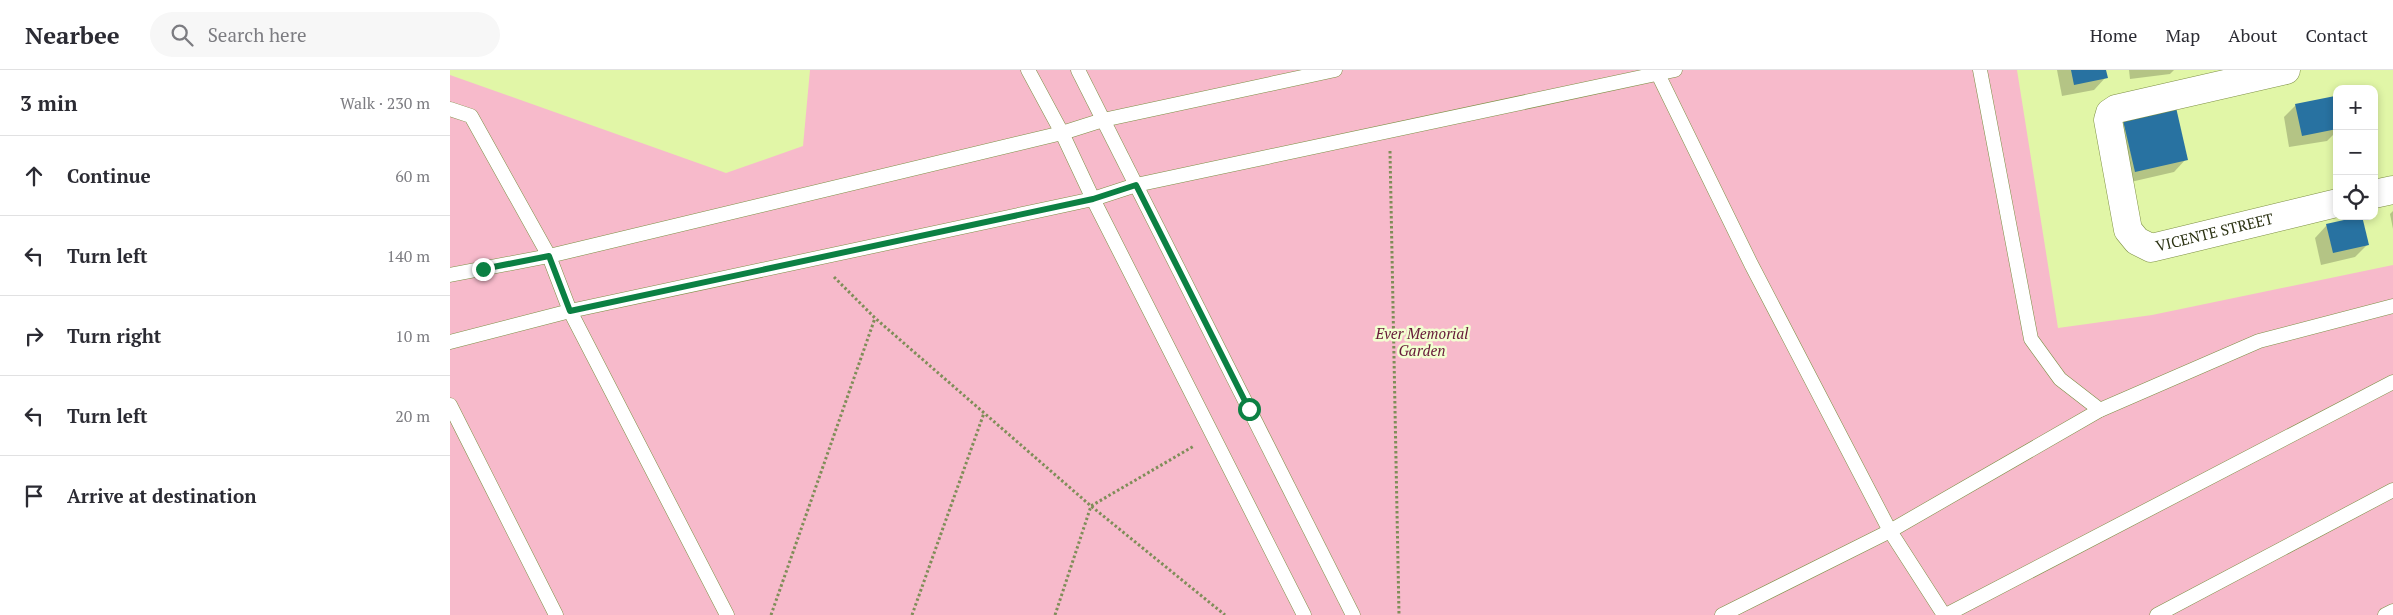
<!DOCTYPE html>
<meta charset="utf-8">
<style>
:root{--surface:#fff;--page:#f7f7f7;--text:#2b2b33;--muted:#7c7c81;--line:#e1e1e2}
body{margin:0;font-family:"PT Serif",serif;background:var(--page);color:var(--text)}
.controls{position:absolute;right:15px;top:15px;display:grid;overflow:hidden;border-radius:10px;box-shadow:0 2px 8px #0003}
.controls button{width:45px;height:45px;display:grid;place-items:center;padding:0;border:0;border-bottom:1px solid var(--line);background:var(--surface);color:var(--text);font:25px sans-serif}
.stop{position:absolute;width:15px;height:15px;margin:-11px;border:4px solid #0b8043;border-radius:50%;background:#fff}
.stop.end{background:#0b8043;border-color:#fff;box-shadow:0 1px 5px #0008}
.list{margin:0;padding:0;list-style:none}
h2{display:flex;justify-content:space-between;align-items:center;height:65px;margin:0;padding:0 20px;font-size:21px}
h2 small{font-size:16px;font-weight:400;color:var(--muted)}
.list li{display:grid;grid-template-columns:32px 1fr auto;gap:15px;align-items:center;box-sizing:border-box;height:80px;padding:0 20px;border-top:1px solid var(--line)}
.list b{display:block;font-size:19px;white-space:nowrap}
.list em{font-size:16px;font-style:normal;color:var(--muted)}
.icon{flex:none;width:28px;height:28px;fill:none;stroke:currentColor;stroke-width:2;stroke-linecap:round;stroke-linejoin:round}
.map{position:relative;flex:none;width:1943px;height:545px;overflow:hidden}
header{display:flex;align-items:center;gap:30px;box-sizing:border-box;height:70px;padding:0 25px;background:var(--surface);border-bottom:1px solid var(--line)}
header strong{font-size:24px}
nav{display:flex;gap:28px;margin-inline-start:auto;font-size:18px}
.search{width:350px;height:45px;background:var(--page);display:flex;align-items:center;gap:12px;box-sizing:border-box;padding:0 18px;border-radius:28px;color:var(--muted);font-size:19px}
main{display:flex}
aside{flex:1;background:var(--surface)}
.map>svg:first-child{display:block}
.green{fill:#f7bacb}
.shadow{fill:#0003}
.building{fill:#2872a1}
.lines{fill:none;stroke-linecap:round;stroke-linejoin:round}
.service-casing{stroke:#7d8f44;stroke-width:15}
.minor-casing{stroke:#7d8f44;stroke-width:29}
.path{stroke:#7f8d58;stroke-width:3;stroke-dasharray:2.5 2.5;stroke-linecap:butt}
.service{stroke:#fff;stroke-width:14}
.minor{stroke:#fff;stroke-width:28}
.route{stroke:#0b8043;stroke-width:6}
.labels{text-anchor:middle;stroke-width:5;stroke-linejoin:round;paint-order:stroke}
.street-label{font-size:15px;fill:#2d3415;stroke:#f2ffd1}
.park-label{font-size:15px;font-style:italic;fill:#651837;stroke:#f2ffd1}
</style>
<header>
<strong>Nearbee</strong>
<div class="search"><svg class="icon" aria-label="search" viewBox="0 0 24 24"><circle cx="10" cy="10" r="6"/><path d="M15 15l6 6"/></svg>Search here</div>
<nav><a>Home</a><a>Map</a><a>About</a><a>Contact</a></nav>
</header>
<main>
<aside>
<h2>3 min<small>Walk · 230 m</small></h2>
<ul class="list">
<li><svg class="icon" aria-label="ahead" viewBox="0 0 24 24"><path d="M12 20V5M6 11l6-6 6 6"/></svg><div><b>Continue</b></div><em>60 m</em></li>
<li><svg class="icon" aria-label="left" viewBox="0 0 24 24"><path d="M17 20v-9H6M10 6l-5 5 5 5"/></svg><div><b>Turn left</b></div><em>140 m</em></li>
<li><svg class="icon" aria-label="right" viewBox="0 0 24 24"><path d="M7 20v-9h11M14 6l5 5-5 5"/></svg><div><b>Turn right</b></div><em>10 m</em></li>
<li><svg class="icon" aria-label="left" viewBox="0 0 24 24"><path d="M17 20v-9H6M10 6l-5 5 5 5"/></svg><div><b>Turn left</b></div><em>20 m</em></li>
<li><svg class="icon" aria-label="arrive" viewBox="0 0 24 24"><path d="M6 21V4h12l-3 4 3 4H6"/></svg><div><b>Arrive at destination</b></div></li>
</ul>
</aside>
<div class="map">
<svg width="1943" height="545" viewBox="0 0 1943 545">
<rect width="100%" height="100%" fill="#e1f6a7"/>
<!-- green -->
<polygon class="green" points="360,0 1567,0 1608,258 1702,245 1943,195 1943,545 0,545 0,5 276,103 353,76"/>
<!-- shadow -->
<g class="shadow">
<polygon points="1607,0 1655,0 1656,7 1644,20 1612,26"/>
<polygon points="1679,0 1724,0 1720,4 1680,9"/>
<polygon points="1884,28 1887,61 1877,71 1839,77 1834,47 1846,35"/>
<polygon points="1673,47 1736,89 1724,102 1672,114 1660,59"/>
<polygon points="1943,141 1943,159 1940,144"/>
<polygon points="1877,155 1917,175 1905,187 1871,195 1865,168"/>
</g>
<!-- building -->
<g class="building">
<polygon points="1621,0 1656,0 1658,8 1624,15"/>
<polygon points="1885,26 1887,59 1852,66 1845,34"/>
<polygon points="1725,33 1738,90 1685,102 1672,46"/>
<polygon points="1912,146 1919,175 1883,183 1876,154"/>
</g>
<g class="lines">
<!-- service casing -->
<g class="service-casing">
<g id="service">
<polyline points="578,0 612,63 643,129 854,545"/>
<polyline points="628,0 903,545"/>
<polyline points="1206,0 1301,194 1440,461 1494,545"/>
<polyline points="1530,0 1581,269 1610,309 1650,340"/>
<polyline points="0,39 21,46 99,186 120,241 277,545"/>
<polyline points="0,205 99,186 612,63 653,50 885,0"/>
<polyline points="0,272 120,241 643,129 686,115 1225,0"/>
<polyline points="0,335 106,545"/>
<polyline points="1272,545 1440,461 1650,340 1809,271 1943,236"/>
<polyline points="1496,545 1943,312"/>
<polyline points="1707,545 1943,420"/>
<polyline points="1935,545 1943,541"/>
</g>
</g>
<!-- minor casing -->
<g class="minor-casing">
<g id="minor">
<path id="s1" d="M1836 0 1666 39 1660 43 1658 50 1678 160 1687 171 1701 178 1887 133"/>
<polyline points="1924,124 1943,120"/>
</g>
</g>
<!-- path -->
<g class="path">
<polyline points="940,81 949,545"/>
<polyline points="384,207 425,248 641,436 775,545"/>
<polyline points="321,545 425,248"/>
<polyline points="462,545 534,343"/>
<polyline points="605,545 641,436 744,376"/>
</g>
<!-- service -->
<use href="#service" class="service"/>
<!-- minor -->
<use href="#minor" class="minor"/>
</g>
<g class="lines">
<!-- route -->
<polyline class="route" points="33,199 99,186 120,241 643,129 686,115 799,339"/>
</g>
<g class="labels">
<!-- street labels -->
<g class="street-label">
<text dy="5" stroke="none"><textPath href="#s1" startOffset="396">VICENTE STREET</textPath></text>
</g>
<!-- park labels -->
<g class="park-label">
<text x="972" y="269">Ever Memorial<tspan x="972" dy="17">Garden</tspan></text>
</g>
</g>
</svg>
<div class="controls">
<button>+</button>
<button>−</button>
<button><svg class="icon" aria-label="locate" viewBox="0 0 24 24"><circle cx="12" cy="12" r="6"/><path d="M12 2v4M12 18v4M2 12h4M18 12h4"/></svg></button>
</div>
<div class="stop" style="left:799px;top:339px"></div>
<div class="stop end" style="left:33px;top:199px"></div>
</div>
</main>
